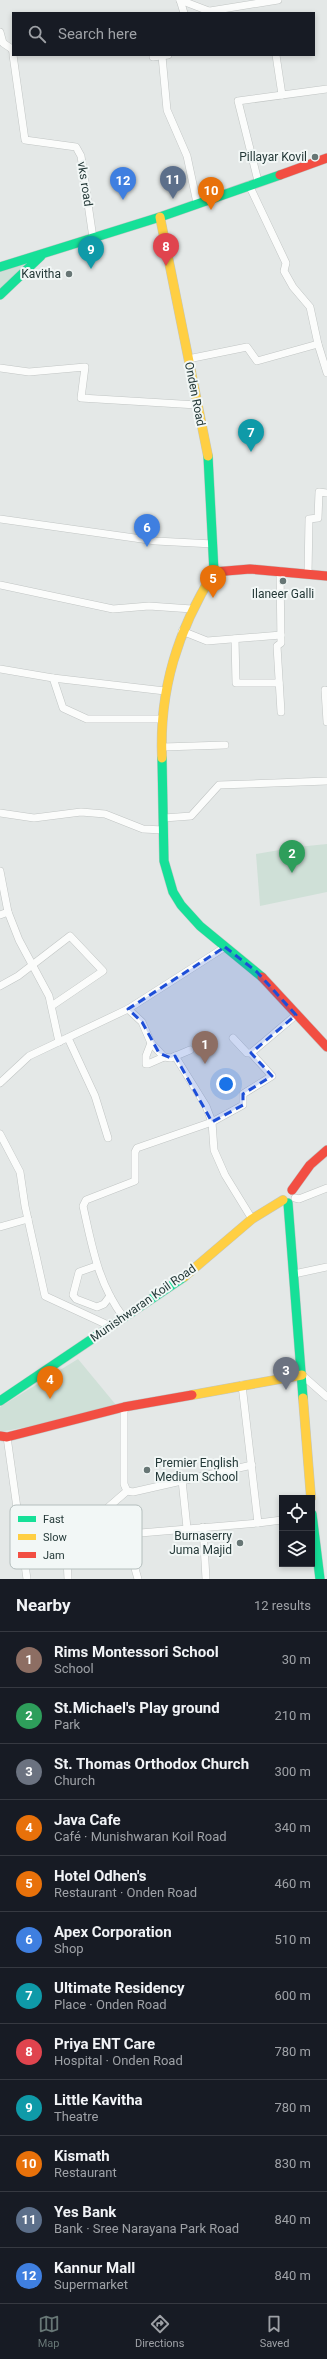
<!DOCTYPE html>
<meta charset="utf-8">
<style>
:root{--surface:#171b24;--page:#20242c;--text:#f1f3f6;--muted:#9ea1a6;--line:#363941;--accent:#677675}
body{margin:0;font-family:Roboto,sans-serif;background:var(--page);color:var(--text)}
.controls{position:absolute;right:12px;bottom:12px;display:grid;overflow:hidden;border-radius:0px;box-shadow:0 2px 6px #0003}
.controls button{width:36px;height:36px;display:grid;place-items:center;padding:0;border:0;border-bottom:1px solid var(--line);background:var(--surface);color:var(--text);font:20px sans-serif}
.you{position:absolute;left:226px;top:1084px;width:14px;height:14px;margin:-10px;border:3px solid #fff;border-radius:50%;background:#1a73e8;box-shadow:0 0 0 6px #1a73e833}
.badge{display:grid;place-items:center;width:26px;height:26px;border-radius:50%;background:var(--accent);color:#fff;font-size:13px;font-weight:700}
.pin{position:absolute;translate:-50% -33px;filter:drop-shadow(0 1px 2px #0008)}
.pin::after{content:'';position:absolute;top:21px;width:14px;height:12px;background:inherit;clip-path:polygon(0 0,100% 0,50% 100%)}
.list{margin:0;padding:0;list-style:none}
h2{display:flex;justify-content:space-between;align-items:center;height:52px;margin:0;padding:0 16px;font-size:17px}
h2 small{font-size:13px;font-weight:400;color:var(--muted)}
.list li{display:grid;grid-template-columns:26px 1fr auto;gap:12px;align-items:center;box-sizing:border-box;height:56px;padding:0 16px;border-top:1px solid var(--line)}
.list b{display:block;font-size:15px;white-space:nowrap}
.list p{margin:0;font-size:13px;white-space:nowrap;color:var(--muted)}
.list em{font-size:13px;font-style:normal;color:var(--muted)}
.icon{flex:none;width:22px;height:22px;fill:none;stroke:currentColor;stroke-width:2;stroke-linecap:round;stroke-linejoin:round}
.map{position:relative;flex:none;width:327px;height:1579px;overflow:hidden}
.search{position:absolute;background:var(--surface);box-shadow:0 2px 6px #0003;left:12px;right:12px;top:12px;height:44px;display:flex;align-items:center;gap:10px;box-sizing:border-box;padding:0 14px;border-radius:0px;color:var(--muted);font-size:15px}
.sheet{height:724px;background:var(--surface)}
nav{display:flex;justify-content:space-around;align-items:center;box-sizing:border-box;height:56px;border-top:1px solid var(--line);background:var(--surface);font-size:11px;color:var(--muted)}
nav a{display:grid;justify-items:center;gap:2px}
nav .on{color:var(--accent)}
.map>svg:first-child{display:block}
.green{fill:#cfe0d7}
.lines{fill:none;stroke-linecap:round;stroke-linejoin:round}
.street-casing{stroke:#c1c5c4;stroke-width:8}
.fast-casing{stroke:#c0c6c5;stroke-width:10}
.slow-casing{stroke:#c0c6c5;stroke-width:10}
.jam-casing{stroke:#c0c6c5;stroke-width:10}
.street{stroke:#fbfcfb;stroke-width:7}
.fast{stroke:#16e098;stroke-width:9}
.slow{stroke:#ffcf43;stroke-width:9}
.jam{stroke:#f24e42;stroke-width:9}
.marked{fill:#1d4ed8;fill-opacity:0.2;stroke:#1d4ed8;stroke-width:3;stroke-dasharray:8 5;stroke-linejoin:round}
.poi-dot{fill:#677675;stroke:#f2f7f6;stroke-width:1.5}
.labels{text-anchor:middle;stroke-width:4;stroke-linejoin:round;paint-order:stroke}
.poi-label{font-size:12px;fill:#243938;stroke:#f2f7f6;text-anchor:end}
.street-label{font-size:12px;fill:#243938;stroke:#f2f7f6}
.key{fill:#f2f7f6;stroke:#b4bebd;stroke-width:1}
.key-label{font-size:11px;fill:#243938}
</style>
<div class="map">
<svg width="327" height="1579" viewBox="0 0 327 1579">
<rect width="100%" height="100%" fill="#e4e8e7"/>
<!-- green -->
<g class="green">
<polygon points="34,260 0,293 0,269"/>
<polygon points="327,844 327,892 260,906 256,854 297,847"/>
<polygon points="78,1359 116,1405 58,1421 0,1432 0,1407"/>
</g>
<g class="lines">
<!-- street casing -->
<g class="street-casing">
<g id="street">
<polyline points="180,0 214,13"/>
<polyline points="180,0 184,13"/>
<polyline points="210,11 278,0"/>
<polyline points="0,32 3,43 12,49 13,53"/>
<polyline points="13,55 25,140 76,147 81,156 93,238"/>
<polyline points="276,55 282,95"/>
<polyline points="162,56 167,110 187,156 197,203"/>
<polyline points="153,57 168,55"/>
<polyline points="258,181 238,101 327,89"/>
<polyline points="249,185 286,263 284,271 293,287 310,307 318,344 327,373"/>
<polyline points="188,359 247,347 257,361 318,344"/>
<polyline points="0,368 29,372 85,367 81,398 197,405"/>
<polyline points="0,519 156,541 213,544"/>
<polyline points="280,571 281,643 277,646 281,712"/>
<polyline points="308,574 309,519 318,518 319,492 327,493"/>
<polyline points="0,585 113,609 149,606 192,609"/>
<polyline points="182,631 207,641 281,635"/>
<polyline points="235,639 236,683 279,683"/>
<polyline points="0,669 53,678 63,708 87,719 162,719"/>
<polyline points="53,678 165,691"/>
<polyline points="325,690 327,722"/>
<polyline points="163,747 225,745"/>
<polyline points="0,813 34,818 81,812 105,814 143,829 163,830"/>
<polyline points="164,818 191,816 219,785 327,781"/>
<polyline points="0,871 8,912 0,915"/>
<polyline points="8,912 19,940 49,996 59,1042"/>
<polyline points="0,986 18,976 70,936 103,971 53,1005"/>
<polyline points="128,1009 142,1022 151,1043 164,1057"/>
<polyline points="68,1038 95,1096 108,1138"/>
<polyline points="151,1043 146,1056 146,1064 148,1064 164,1057 171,1058 190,1050"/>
<polyline points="251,1053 296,1015"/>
<polyline points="175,1056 206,1106 212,1122 214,1150 225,1175 252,1219"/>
<polyline points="0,1083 29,1056 128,1009 225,947"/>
<polyline points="0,1134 20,1172 25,1206 45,1296 110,1326"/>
<polyline points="295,1198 299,1199 327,1188"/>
<polyline points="0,1227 28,1219"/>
<polyline points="96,1266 79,1272 73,1295 76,1299 97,1307 104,1304 110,1296"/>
<polyline points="294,1274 327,1267"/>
<path d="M124 1318C98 1284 92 1246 83 1206L86 1200 135 1181V1152L137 1148 212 1122 243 1105V1094L272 1076 251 1053H247L233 1038"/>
<polyline points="302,1375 327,1397"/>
<polyline points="124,1407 124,1484 127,1491"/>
<polyline points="7,1437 27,1579"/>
<polyline points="182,1480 187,1528"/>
<polyline points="127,1491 133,1492 252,1465"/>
<polyline points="258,1523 282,1520"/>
<polyline points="203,1527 206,1579"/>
<polyline points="125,1534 138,1579"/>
<polyline points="78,1538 89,1524 127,1491"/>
<polyline points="66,1539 68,1579"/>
<polyline points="22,1543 258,1523 242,1385"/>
</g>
</g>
<!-- fast casing -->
<g class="fast-casing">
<g id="fast">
<polyline points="0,267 160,217 280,175"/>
<polyline points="0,295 41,256"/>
<polyline points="208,456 214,572"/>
<polyline points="162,758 164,861 173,892 181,905 200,926 262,977"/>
<polyline points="288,1203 303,1398"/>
<polyline points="0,1401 184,1277"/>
<polyline points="312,1514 320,1579"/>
</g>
</g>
<!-- slow casing -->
<g class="slow-casing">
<g id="slow">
<polyline points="160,217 208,456"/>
<path d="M162 758C159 689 178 630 214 572"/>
<polyline points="184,1277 252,1219 283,1200"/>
<polyline points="192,1395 302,1375"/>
<polyline points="303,1398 311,1498"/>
</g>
</g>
<!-- jam casing -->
<g class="jam-casing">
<g id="jam">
<polyline points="280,175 327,158"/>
<polyline points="214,572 250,569 327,576"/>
<polyline points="262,977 327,1047"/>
<polyline points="292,1190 310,1165 327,1150"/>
<polyline points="0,1436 7,1437 124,1407 192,1395"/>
</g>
</g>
<!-- street -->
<use href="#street" class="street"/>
<!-- fast -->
<use href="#fast" class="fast"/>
<!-- slow -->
<use href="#slow" class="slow"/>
<!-- jam -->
<use href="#jam" class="jam"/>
</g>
<!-- marked area -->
<path class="marked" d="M225 947 257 972 296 1015 251 1053 272 1076 243 1094V1105L212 1122 175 1056 171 1058 159 1053 142 1022 128 1009Z"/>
<!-- markers -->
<g class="poi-dot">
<circle cx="315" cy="157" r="4"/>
<circle cx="69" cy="274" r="4"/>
<circle cx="283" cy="581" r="4"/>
<circle cx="147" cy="1470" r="4"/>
<circle cx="240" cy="1543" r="4"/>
</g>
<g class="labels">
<!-- poi labels -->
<g class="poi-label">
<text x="307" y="161">Pillayar Kovil</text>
<text x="61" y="278">Kavitha</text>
<text x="283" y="598" text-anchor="middle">Ilaneer Galli</text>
<text x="155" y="1467" text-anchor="start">Premier English<tspan x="155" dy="14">Medium School</tspan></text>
<text x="232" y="1540">Burnaserry<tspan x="232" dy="14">Juma Majid</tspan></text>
</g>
<!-- street labels -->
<g class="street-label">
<text transform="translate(85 184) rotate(81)" y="4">vks road</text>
<text transform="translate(195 394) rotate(79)" y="4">Onden Road</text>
<text transform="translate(143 1303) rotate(-35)" y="4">Munishwaran Koil Road</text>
</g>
</g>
<!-- legend -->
<rect x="10" y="1505" width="132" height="64" rx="6" class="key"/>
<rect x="18" y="1516" width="18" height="6" fill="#16e098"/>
<rect x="18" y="1534" width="18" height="6" fill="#ffcf43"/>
<rect x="18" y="1552" width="18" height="6" fill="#f24e42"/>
<g class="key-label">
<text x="43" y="1523">Fast</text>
<text x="43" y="1541">Slow</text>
<text x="43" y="1559">Jam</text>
</g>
</svg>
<div class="controls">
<button><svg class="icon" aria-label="locate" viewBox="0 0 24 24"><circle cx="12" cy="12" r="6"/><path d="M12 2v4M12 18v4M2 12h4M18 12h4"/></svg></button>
<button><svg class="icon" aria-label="layers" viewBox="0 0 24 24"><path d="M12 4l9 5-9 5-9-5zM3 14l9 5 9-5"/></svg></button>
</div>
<div class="you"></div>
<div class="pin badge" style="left:205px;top:1064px;background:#8d6e63">1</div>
<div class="pin badge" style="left:292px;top:873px;background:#2e9e5b">2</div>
<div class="pin badge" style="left:286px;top:1390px;background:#6b7280">3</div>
<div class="pin badge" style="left:50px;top:1399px;background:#e8710a">4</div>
<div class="pin badge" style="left:213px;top:598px;background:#e8710a">5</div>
<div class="pin badge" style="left:147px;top:547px;background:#3f7fe0">6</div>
<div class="pin badge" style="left:251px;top:452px;background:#0f9aa8">7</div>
<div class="pin badge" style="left:166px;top:266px;background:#e0444e">8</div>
<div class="pin badge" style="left:91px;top:269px;background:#0f9aa8">9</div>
<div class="pin badge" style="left:211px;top:210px;background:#e8710a">10</div>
<div class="pin badge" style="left:173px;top:199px;background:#5c6f8a">11</div>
<div class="pin badge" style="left:123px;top:200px;background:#3f7fe0">12</div>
<div class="search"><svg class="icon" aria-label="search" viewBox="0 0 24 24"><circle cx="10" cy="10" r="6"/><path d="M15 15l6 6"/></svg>Search here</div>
</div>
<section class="sheet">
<h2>Nearby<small>12 results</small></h2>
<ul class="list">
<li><span class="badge" style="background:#8d6e63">1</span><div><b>Rims Montessori School</b><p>School</p></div><em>30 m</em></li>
<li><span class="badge" style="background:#2e9e5b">2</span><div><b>St.Michael's Play ground</b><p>Park</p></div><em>210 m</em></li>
<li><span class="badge" style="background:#6b7280">3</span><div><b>St. Thomas Orthodox Church</b><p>Church</p></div><em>300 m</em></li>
<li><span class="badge" style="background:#e8710a">4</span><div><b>Java Cafe</b><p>Café · Munishwaran Koil Road</p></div><em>340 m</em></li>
<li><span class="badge" style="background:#e8710a">5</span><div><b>Hotel Odhen's</b><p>Restaurant · Onden Road</p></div><em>460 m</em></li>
<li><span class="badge" style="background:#3f7fe0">6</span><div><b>Apex Corporation</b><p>Shop</p></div><em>510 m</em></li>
<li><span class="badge" style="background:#0f9aa8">7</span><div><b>Ultimate Residency</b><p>Place · Onden Road</p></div><em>600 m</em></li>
<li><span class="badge" style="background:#e0444e">8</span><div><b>Priya ENT Care</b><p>Hospital · Onden Road</p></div><em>780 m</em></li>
<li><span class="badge" style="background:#0f9aa8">9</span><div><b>Little Kavitha</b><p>Theatre</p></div><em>780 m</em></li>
<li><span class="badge" style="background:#e8710a">10</span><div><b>Kismath</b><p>Restaurant</p></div><em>830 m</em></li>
<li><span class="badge" style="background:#5c6f8a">11</span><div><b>Yes Bank</b><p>Bank · Sree Narayana Park Road</p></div><em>840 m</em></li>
<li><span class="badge" style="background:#3f7fe0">12</span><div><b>Kannur Mall</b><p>Supermarket</p></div><em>840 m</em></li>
</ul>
</section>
<nav>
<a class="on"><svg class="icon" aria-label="map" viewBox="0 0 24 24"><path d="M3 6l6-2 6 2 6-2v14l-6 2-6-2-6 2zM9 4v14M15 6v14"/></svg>Map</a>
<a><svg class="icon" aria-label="directions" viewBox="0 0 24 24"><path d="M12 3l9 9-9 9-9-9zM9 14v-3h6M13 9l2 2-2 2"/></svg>Directions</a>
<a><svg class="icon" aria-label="saved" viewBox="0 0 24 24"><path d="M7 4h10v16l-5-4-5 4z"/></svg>Saved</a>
</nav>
